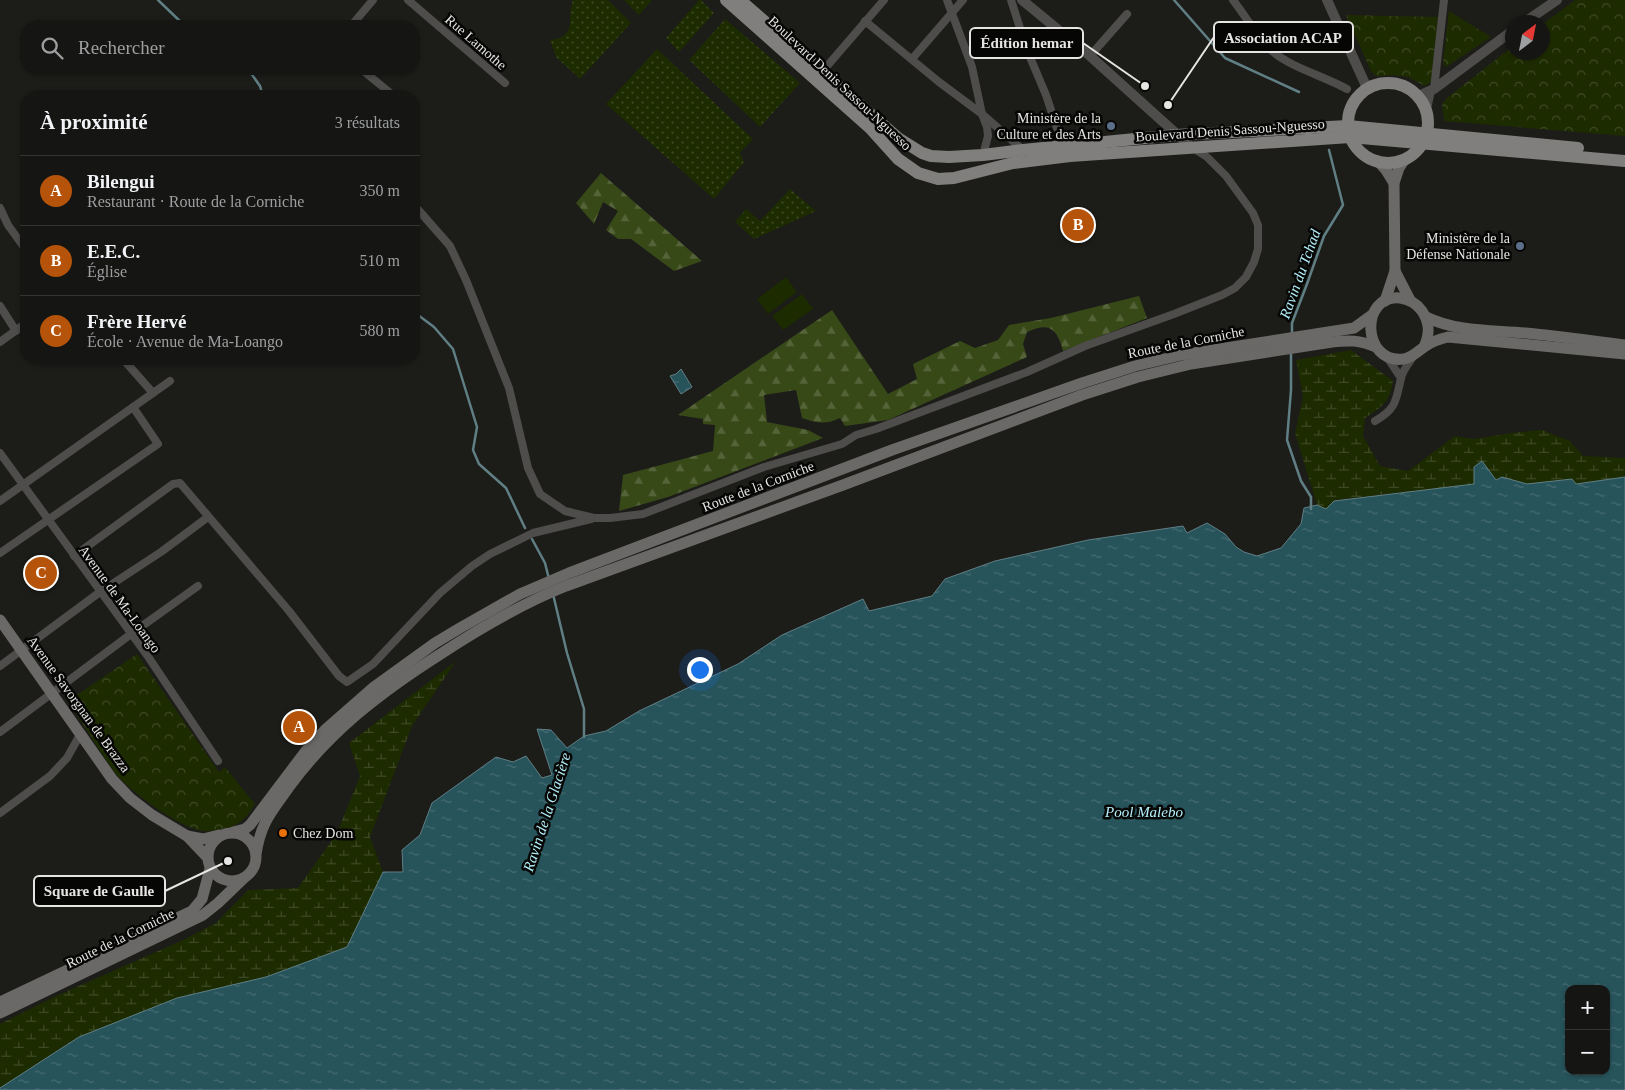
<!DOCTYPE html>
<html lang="fr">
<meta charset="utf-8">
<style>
:root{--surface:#151513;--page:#1e1e1c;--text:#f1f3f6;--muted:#9d9fa0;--line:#343433;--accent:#b45309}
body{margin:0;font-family:Georgia,serif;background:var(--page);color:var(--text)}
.controls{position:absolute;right:15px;bottom:15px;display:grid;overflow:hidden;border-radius:10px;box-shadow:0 1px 4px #0004}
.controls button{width:45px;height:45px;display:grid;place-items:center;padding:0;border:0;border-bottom:1px solid var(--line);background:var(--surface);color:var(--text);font:25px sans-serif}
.compass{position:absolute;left:1505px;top:15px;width:45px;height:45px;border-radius:50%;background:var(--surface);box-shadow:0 1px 4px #0004;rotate:32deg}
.you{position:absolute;left:699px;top:669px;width:18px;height:18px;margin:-12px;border:4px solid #fff;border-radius:50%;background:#1a73e8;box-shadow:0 0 0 8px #1a73e833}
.badge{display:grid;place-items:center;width:32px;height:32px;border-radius:50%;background:var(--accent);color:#fff;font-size:16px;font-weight:700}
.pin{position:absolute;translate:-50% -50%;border:2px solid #fff;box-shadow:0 1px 5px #0006}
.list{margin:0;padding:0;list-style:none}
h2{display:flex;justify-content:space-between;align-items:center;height:65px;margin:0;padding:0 20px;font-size:21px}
h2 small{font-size:16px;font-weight:400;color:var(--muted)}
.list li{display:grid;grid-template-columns:32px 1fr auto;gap:15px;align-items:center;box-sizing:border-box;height:70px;padding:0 20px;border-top:1px solid var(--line)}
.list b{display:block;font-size:19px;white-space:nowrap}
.list p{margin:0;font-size:16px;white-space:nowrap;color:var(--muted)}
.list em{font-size:16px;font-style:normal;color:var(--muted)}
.icon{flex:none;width:28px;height:28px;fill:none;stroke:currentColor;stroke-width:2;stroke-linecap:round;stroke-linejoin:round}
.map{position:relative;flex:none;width:1625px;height:1090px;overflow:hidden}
.search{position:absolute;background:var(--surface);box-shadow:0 1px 4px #0004;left:20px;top:20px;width:400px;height:55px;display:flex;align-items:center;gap:12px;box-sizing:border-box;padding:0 18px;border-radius:20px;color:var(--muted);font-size:19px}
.panel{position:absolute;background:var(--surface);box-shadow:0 1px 4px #0004;left:20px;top:90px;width:400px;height:275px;border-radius:20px}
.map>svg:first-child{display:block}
.grass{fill:url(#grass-dots)}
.forest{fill:url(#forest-firs)}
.wetland{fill:url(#wetland-marsh)}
.park{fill:url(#park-crowns)}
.garden{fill:#1d2b00}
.water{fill:url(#water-ripples);stroke:#607f84;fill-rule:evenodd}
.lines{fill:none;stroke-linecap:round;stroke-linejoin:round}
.stream{stroke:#607f84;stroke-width:2.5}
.minor{stroke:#4e4d4c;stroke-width:8}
.tertiary{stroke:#4e4d4c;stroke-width:10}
.secondary{stroke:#6b6967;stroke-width:11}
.primary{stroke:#817f7d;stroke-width:12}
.service-dot{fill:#5c6f8a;stroke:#060605;stroke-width:2}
.food-dot{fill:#e8710a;stroke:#060605;stroke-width:2}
.labels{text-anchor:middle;stroke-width:5;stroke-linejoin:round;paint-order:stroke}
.street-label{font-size:14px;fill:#e6e5e3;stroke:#060605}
.poi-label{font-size:14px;fill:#e6e5e3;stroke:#060605;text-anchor:end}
.water-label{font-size:15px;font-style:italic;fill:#b4f0fc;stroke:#060605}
.leader{fill:none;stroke:#e6e5e3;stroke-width:2}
.callout-dot{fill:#e6e5e3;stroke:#060605;stroke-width:2}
.callout{fill:#060605;stroke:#e6e5e3;stroke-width:2}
.callout-label{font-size:15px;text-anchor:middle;font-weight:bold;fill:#e6e5e3}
</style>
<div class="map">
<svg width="1625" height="1090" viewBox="0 0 1625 1090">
<defs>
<pattern id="grass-dots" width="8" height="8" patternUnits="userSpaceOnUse" patternTransform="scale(1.25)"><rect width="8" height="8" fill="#1d2b00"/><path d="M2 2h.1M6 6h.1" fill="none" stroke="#3e4a25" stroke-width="1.8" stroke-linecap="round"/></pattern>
<pattern id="forest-firs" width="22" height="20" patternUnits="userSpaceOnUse" patternTransform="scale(1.25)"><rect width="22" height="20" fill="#384918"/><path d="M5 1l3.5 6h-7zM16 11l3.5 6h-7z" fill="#556339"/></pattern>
<pattern id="wetland-marsh" width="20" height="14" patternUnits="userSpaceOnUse" patternTransform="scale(1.25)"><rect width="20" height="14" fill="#1d2b00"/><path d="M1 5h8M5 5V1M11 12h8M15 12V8" fill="none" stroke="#3e4a25"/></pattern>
<pattern id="park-crowns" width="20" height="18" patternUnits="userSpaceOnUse" patternTransform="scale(1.25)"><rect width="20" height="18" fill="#1d2b00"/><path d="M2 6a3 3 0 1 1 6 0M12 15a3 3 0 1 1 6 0" fill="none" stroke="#3e4a25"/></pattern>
<pattern id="water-ripples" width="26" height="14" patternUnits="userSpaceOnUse" patternTransform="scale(1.25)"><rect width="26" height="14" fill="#27535b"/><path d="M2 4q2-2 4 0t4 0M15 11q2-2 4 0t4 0" fill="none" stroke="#466c72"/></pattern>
</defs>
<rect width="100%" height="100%" fill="#1c1c19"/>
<!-- grass -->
<g class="grass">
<path d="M573 0H608L631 23 580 79 556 57 550 40C579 37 566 16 573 0Z"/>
<polygon points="624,0 652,0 639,15"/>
<polygon points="699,0 701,0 714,13 679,52 666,38"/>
<polygon points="725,19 800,83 760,127 689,60"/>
<polygon points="657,49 753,139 740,153 744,162 714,199 606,104"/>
<polygon points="790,189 816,211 754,239 735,222 746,209 760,221"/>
</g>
<!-- forest -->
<g class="forest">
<polygon points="601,173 702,261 674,271 631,239 618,239 606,230 618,211 603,202 594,224 576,203"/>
<path d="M1139 296 1147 318 1063 351C1057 328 1049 322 1027 332L1023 344 1027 357 888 420 845 426 840 418C826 425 816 423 802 418L796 390 764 395 767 422 808 430 823 438 668 497 619 511 623 475 713 451 715 425 703 424V419L678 415 832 310 888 394 917 379 913 364 960 341 975 348 998 340 1009 325 1051 318Z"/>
</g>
<!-- wetland -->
<g class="wetland">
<path d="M1351 350 1393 381C1390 402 1382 407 1365 418L1363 436 1380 466 1408 471 1455 436 1474 439 1512 433 1542 430 1570 441 1583 456 1625 458V477L1576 484 1571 479 1527 484 1502 477 1496 480 1475 484 1335 500 1326 509 1317 505 1295 433 1303 397 1296 360Z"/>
<polygon points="456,661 412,726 370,837 383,872 347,947 266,977 177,998 79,1037 0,1088 0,1024 54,997 183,940 216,923 248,890 298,888 337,833 360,776 349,743"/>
</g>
<!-- park -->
<g class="park">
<polygon points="1575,0 1625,0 1625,136 1444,121 1442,104 1448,97 1512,47 1512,52 1542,52 1543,24"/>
<polygon points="1449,11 1491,37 1446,67 1443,63"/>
<polygon points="1346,15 1438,17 1431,82 1425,86 1408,77 1393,75 1376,76 1371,71"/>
<path d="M137 654 219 772 225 767 255 804C244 822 237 827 216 830 212 830 208 832 205 831 182 830 131 792 116 774 99 751 84 725 68 701Z"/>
</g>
<!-- garden -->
<g class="garden">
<polygon points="786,277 797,292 768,314 757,299"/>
<polygon points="802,294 813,309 783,330 772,316"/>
</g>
<!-- water -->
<g class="water">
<polygon points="681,369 692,387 681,394 670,376 676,374"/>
<path d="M1482 461 1496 480 1502 477 1527 484 1572 479 1576 484 1625 477V1090H0V1088L79 1037 177 998 266 977 347 947 383 872H403L402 850 420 835 432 803 496 757 513 762 526 756 542 778 552 775 537 729 551 730 567 748 584 736 606 731 639 711 738 664 782 635 863 599 869 611 932 596 945 579 995 561 1088 540 1183 526 1187 533 1207 523 1225 534 1236 547 1244 552 1257 556 1281 548 1301 524 1304 508 1317 505 1326 509 1334 501 1474 484V467ZM1569 989H1606V1071H1569Z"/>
</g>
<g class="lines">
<!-- stream -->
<g class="stream">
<polyline points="158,0 183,24 194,26"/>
<polyline points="1174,0 1225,58 1299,92"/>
<polyline points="248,69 260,86 263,96"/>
<polyline points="414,312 434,327 453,349 477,427 473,450 479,464 506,488 525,528"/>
<polyline points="1292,334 1292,323 1307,284 1324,236 1343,205 1329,150"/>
<polyline points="1291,352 1291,390 1287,440 1301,481 1311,497 1311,509"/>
<polyline points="532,539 545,563 549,579"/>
<polyline points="553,594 567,653 584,709 584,737"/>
</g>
<!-- minor -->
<g class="minor">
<polyline points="408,0 505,83"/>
<polyline points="947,0 972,67 982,114 987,127 988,136 983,155"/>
<polyline points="1011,0 1027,50 1046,95 1063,146"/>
<path d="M1233 0C1244 14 1259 39 1271 50 1289 67 1324 76 1347 89"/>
<polyline points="865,21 939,82 982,114 1023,150"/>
<polyline points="351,26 373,0"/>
<polyline points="1090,56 1127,14"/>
<polyline points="912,59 963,0"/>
<polyline points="361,69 394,96"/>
<polyline points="822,72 884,0"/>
<polyline points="1434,89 1444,0"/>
<polyline points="414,205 450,246 466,280 509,388 528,468 540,494 565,511 594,518 610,518 643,514 764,467 842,444 856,435 876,429 1027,372 1085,346 1174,314 1222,295 1235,288 1246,277 1254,262 1258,249 1258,225 1253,213 1226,176 1207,157 1193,148"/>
<polyline points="0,208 8,225 26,250"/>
<polyline points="0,306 16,331"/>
<polyline points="0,342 26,323"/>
<polyline points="1387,357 1401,378"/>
<polyline points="123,359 153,393"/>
<path d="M1375 421C1396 409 1396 401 1401 378 1403 370 1408 364 1413 357"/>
<polyline points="0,453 149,658 218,761"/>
<polyline points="0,501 170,381"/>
<polyline points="0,553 158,444 133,407"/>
<polyline points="74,556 173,484 180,483 289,611 339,676 347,682 373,664 440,593 472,566 490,554 533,533 591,519"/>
<polyline points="0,666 100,592 161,552 208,517"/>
<polyline points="0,732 131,634 198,586"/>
<polyline points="0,813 50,776 67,758 81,733"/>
</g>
<!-- tertiary -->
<g class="tertiary">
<polyline points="1022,0 1090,56 1191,147"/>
<polyline points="1327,0 1367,88"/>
<polyline points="1525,22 1557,0"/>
<polyline points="1418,96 1434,89 1512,31"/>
<polyline points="1426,109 1430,91"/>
</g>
<!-- secondary -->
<g class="secondary">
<polyline points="1378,161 1386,170 1394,183"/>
<polyline points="1395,271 1410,300"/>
<polyline points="1385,301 1395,271 1394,183 1399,168 1405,159"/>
<path d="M1426 317C1457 332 1491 330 1525 333 1558 336 1592 341 1625 345"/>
<path d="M1424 347C1430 334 1430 323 1422 311 1416 303 1409 299 1400 298 1359 294 1362 365 1404 359 1413 357 1417 352 1424 347 1431 342 1439 339 1448 337L1625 354"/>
<polyline points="0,620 112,779 130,798 152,815 187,836 207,857"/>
<polyline points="233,832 245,829 250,825 305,752 325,730 374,687 435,643 460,628 520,594 569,573 892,450 1082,383 1135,366 1181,355 1354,328 1372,315"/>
<circle cx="232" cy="857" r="24"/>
<polyline points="187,836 203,839 219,835"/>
<path d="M256 854C261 822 271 813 289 787 330 731 381 692 439 655 480 628 521 604 566 586L843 485 1082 395 1138 377 1191 364 1332 342C1350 340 1359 340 1376 347"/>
<polyline points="0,1002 192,911 202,899 210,869"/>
<polyline points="0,1013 203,915 218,903 244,878"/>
</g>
<!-- primary -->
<g class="primary">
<polyline points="726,0 870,128 898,159 918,173 938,179 954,178 1013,163 1070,156 1350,137 1625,161"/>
<polyline points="740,0 898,138 922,153 931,156 949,157 983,155 1023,150 1176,135 1348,126 1578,148"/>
<circle cx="1388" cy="123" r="40"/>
</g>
</g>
<!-- markers -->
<g class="service-dot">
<circle cx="1111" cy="126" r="5"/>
<circle cx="1520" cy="246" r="5"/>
</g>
<circle class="food-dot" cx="283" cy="833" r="5"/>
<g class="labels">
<!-- street labels -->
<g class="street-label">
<text transform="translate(476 42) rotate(41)" y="5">Rue Lamothe</text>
<text transform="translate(840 83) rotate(43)" y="5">Boulevard Denis Sassou-Nguesso</text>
<text transform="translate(1230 130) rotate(-4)" y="5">Boulevard Denis Sassou-Nguesso</text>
<text transform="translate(1186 342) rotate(-11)" y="5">Route de la Corniche</text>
<text transform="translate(758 486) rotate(-21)" y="5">Route de la Corniche</text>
<text transform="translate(120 599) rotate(54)" y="5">Avenue de Ma-Loango</text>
<text transform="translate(79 704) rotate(54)" y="5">Avenue Savorgnan de Brazza</text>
<text transform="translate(120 938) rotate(-26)" y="5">Route de la Corniche</text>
</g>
<!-- poi labels -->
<g class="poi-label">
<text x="1101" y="123">Ministère de la<tspan x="1101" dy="16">Culture et des Arts</tspan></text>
<text x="1510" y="243">Ministère de la<tspan x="1510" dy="16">Défense Nationale</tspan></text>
<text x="293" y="838" text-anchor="start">Chez Dom</text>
</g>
<!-- water labels -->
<g class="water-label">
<text transform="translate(1300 274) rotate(-70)" y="5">Ravin du Tchad</text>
<text transform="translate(547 812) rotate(-72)" y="5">Ravin de la Glacière</text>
<text x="1144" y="817">Pool Malebo</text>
</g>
</g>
<!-- callouts -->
<path class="leader" d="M1168 105L1214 37M1145 86L1083 43M228 861L165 891"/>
<g class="callout-dot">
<circle cx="1168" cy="105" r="5"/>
<circle cx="1145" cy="86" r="5"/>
<circle cx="228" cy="861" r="5"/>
</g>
<g class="callout">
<rect x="1214" y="22" width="139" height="30" rx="5"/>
<rect x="970" y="28" width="113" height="30" rx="5"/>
<rect x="34" y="876" width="131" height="30" rx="5"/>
</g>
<g class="callout-label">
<text x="1283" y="43">Association ACAP</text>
<text x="1027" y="48">Édition hemar</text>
<text x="99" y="896">Square de Gaulle</text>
</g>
</svg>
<div class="controls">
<button>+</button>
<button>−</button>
</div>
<svg class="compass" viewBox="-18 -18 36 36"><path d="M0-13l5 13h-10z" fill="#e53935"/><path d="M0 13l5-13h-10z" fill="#9d9fa0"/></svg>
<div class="you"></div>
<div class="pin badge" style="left:299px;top:727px">A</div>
<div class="pin badge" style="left:1078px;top:225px">B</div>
<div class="pin badge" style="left:41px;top:573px">C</div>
<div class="search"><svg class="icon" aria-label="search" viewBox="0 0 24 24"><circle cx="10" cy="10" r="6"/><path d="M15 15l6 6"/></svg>Rechercher</div>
<section class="panel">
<h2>À proximité<small>3 résultats</small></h2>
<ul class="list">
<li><span class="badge">A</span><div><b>Bilengui</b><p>Restaurant · Route de la Corniche</p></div><em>350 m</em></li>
<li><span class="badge">B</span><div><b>E.E.C.</b><p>Église</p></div><em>510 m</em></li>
<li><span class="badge">C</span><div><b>Frère Hervé</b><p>École · Avenue de Ma-Loango</p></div><em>580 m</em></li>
</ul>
</section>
</div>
